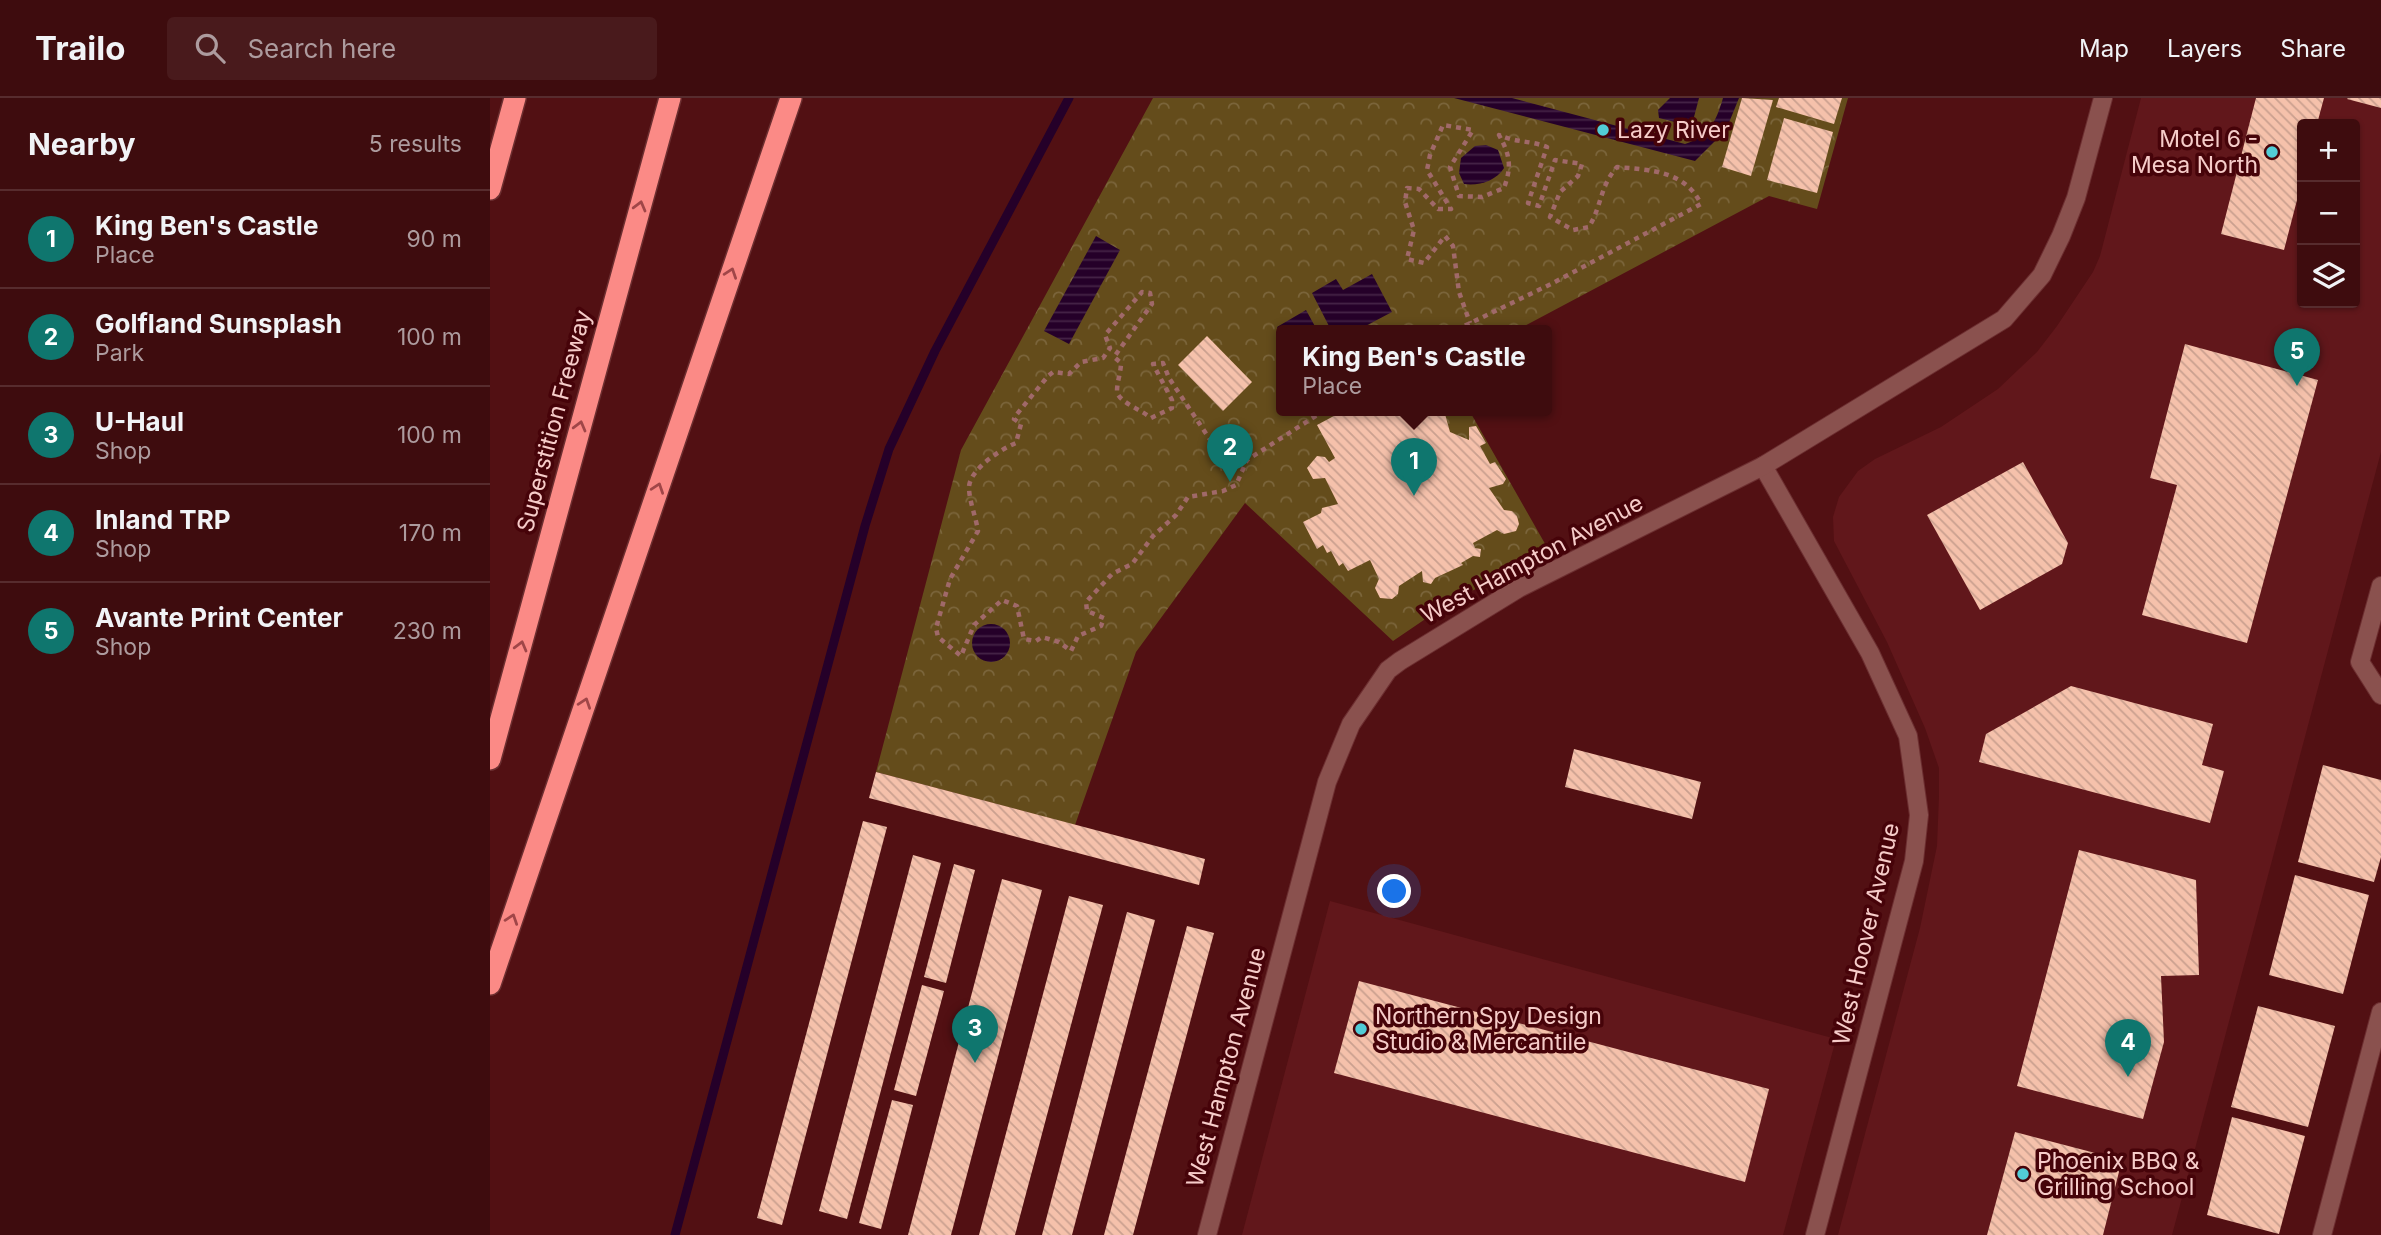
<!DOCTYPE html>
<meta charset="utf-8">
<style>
:root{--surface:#3e0c0e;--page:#491a1c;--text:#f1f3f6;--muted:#ad9b9e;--line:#572c2e;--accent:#0f766e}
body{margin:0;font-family:Inter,sans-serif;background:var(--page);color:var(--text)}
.controls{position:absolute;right:21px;top:21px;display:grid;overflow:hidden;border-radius:7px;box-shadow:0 2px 5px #0004}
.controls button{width:63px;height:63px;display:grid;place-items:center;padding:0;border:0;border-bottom:2px solid var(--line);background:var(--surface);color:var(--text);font:35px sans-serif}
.you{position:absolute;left:905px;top:794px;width:24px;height:24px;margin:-18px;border:5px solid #fff;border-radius:50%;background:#1a73e8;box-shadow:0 0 0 10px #1a73e833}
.badge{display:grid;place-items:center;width:46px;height:46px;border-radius:50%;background:var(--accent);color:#fff;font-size:23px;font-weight:700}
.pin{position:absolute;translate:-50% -58px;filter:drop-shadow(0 2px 4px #0008)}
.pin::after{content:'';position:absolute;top:37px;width:24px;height:21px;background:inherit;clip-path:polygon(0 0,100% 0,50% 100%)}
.popup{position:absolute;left:786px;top:227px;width:276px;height:91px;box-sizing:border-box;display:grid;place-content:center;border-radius:7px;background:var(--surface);filter:drop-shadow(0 2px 5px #0005);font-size:23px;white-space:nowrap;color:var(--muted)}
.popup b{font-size:26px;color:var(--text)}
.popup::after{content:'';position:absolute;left:50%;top:100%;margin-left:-14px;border:14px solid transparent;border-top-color:var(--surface)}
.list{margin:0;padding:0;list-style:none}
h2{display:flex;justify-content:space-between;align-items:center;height:91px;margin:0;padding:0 28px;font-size:30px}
h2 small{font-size:23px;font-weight:400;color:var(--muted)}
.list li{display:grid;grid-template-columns:46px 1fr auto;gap:21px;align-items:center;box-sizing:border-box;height:98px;padding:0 28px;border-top:2px solid var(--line)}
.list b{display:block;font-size:26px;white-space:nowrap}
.list p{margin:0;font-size:23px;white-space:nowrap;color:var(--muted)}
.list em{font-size:23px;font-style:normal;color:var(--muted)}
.icon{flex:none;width:38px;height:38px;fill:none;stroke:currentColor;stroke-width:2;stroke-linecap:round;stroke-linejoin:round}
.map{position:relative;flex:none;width:1891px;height:1137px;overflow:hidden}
header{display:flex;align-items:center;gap:42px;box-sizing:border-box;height:98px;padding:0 35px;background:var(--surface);border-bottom:2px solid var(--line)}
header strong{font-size:33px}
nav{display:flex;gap:38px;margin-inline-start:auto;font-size:24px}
.search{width:490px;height:63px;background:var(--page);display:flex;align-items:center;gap:18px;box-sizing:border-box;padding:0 24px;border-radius:7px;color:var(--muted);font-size:26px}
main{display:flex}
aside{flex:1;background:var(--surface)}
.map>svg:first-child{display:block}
.built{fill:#61171b;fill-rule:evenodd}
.park{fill:url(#park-crowns)}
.water{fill:url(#water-rules)}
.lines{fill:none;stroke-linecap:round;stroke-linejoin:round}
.stream{stroke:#250029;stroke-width:9}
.building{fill:url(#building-back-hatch)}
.street-casing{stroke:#6c2e30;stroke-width:20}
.highway-casing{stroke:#6c2e30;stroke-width:24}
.path{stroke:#a06969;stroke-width:4.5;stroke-dasharray:5 5;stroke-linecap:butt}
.street{stroke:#8a514e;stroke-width:18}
.highway{stroke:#fb8a86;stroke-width:21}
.oneway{stroke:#a04648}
.poi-dot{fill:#52ccd6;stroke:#460309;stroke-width:2.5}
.labels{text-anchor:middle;stroke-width:7;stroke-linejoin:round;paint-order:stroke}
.poi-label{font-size:23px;fill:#f6ccc9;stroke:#460309;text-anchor:start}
.street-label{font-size:23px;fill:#f6ccc9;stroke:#460309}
</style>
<header>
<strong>Trailo</strong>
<div class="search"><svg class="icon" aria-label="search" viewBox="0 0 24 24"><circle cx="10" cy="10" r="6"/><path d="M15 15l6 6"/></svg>Search here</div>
<nav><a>Map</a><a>Layers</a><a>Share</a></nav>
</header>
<main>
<aside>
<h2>Nearby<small>5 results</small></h2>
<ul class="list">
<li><span class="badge">1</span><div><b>King Ben's Castle</b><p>Place</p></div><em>90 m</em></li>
<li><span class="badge">2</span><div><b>Golfland Sunsplash</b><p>Park</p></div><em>100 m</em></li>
<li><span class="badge">3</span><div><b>U-Haul</b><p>Shop</p></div><em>100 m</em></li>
<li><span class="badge">4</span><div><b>Inland TRP</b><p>Shop</p></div><em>170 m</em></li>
<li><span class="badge">5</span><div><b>Avante Print Center</b><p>Shop</p></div><em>230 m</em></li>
</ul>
</aside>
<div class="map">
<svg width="1891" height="1137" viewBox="0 0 1891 1137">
<defs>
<pattern id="park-crowns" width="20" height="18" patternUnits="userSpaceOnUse" patternTransform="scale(1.75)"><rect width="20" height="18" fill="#644c1b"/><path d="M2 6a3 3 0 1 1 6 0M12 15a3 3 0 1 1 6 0" fill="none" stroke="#7b653b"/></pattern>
<pattern id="water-rules" width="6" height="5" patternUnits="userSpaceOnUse" patternTransform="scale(1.75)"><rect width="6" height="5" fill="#250029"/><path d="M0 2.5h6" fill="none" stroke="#452447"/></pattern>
<pattern id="building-back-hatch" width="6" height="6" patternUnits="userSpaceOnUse" patternTransform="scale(1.75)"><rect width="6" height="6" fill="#f5c1ab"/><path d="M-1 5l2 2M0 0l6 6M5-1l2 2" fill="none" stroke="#caa08f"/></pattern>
</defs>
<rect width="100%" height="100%" fill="#521013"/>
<!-- built -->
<g class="built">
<path d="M1651 0H1891V354L1682 1137H1348L1430 830 1447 748 1449 698V670L1435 630 1397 544 1344 443 1343 419 1349 399 1368 373 1385 361 1451 329 1508 291 1547 254 1567 228 1603 174 1610 158ZM1812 26H1865V205H1812Z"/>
<polygon points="840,803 1346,941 1293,1137 752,1137"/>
</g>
<!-- park -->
<polygon class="park" points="663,0 1358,0 1327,111 1279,98 1027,232 791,232 791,312 979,312 1058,451 953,509 903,543 755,405 646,554 585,727 386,674 471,352"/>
<!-- water -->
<g class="water">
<path d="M964 0H1022L1195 46C1219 38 1226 24 1233 0H1249L1236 32 1205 63Z"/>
<polygon points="1180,0 1209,0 1204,19 1193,26 1169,20 1168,12"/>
<path d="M996 47 1008 52 1014 70C1006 83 989 88 974 86L969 75 971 60 985 48Z"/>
<polygon points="606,138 630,152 579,246 554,233"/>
<polygon points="882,176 902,214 868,232 841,232 822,195 846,181 853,192"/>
<polygon points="816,212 827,232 791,232 791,236 787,229"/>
<circle cx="501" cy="545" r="19"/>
</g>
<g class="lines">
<!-- stream -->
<polyline class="stream" points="185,1137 375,428 399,351 445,253 579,0"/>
</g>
<!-- building -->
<g class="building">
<polygon points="1252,0 1283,2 1261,78 1232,69"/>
<polygon points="1289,0 1352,0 1344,26 1286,9"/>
<polygon points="1766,0 1834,0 1827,26 1812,26 1812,83 1794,152 1731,136"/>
<polygon points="1858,0 1891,0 1891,10 1857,1"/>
<polygon points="1294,20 1343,34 1327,95 1277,82"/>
<polygon points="717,238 762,284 733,313 688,267"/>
<polygon points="1695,246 1828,282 1757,545 1652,517 1687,387 1660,380"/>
<polygon points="855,312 960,312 955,316 960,334 979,342 979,329 986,328 996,345 990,348 1000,366 1005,364 1016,381 1013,386 999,390 1014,412 1022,413 1027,418 1029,426 1026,433 1014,436 1007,432 983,445 985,450 991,451 990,459 983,458 971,465 973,467 945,480 941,486 933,484 932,473 909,488 908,496 902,501 890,500 885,490 889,481 880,462 858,473 853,465 849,468 841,453 837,455 833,447 827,451 813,424 831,415 832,410 848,406 835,380 823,381 817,370 827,358 835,359 839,364 845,360 827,327"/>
<polygon points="1533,364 1578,445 1572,466 1490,512 1437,417"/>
<polygon points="1581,588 1723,626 1712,667 1734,673 1720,725 1489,664 1496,636"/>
<polygon points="1084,651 1211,684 1202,721 1075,689"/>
<polygon points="1833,667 1891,682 1891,759 1884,784 1808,764"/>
<polygon points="386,674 715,761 709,787 379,700"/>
<polygon points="373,723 397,729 292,1127 267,1120"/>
<polygon points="1589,752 1706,782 1709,877 1671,878 1674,944 1653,1021 1527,988"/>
<polygon points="423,757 451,765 357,1121 329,1113"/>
<polygon points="464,766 485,772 456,885 434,879"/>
<polygon points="1805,777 1879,797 1853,896 1779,877"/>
<polygon points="512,781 552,792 461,1137 418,1137"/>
<polygon points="579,798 613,807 525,1137 489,1137"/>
<polygon points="637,814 665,822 582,1137 552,1137"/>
<polygon points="697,828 724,835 643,1137 614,1137"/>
<polygon points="869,883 1279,991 1255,1084 844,975"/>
<polygon points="432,887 454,893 426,998 404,992"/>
<polygon points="1768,908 1845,928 1818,1029 1741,1009"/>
<polygon points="402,1002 423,1007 391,1131 369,1125"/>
<polygon points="1742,1019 1815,1038 1789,1136 1717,1117"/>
<polygon points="1525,1034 1632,1062 1613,1137 1497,1137"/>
</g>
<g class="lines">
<!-- street casing -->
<g class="street-casing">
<g id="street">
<polyline points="1273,368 1380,555 1418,638 1429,717 1424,763 1325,1137"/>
<polyline points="1891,488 1870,564 1891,597"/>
<polyline points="717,1137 837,684 861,626 898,572 910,563 1029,490 1273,368 1514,221 1552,177 1571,138 1586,100 1613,0"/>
<polyline points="1832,1137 1891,914"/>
</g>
</g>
<!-- highway casing -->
<g class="highway-casing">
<g id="highway">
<polyline points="0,91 25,0"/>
<polyline points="0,661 180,0"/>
<polyline points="0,886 301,0"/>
</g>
</g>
<!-- path -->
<g class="path">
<path d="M966 232 1061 186 1211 106C1195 73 1161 72 1127 69 1110 88 1112 107 1099 129L1083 132 1060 119 1070 94 1088 78 1092 66 1065 62 1049 108 1038 105 1057 49C1039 42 1027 45 1009 37 1020 57 1022 68 1014 90L992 99 969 98 960 69 983 32 953 27 940 57 937 72 961 111H948L929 91 917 90 915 104 924 132 917 161 934 165 955 138 963 148 969 194 980 225"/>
<path d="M757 362 723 346 679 280 673 265 663 266 682 302V310L661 320C652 312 628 304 627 293 627 284 631 274 631 265L624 259 662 206 660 195 652 194 615 237 620 250 613 260 591 264 579 276 563 274 558 278 527 316 524 321 531 326 526 345C511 351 480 371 479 389 479 403 486 419 488 433L460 481 446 530 448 539 471 558 484 527 512 502 527 508 534 541 546 543 552 539 569 544 581 553 588 538 611 528 614 520 597 513 596 504 622 476 642 466 663 438 686 417 698 399 733 393 746 387 757 362 835 312"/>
</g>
<!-- street -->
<use href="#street" class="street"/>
<!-- highway -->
<use href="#highway" class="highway"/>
</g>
<!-- one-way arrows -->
<defs><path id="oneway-chevron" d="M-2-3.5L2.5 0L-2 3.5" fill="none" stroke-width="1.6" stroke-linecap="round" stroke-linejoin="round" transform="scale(1.75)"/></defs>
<g class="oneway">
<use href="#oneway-chevron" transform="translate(150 108) rotate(-75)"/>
<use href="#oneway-chevron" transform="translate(241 175) rotate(-71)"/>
<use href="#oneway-chevron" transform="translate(90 328) rotate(-75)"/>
<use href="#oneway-chevron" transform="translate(168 390) rotate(-71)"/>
<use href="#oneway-chevron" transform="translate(31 548) rotate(-75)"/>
<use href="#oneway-chevron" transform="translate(95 605) rotate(-71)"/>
<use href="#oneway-chevron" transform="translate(22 821) rotate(-71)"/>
</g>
<!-- markers -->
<g class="poi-dot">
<circle cx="1113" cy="32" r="7"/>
<circle cx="1782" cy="54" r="7"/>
<circle cx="871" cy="931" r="7"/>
<circle cx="1533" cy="1076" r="7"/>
</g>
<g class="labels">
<!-- poi labels -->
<g class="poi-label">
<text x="1127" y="40">Lazy River</text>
<text x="1768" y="49" text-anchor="end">Motel 6 -<tspan x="1768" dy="26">Mesa North</tspan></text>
<text x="885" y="926">Northern Spy Design<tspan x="885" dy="26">Studio &amp; Mercantile</tspan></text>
<text x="1547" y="1071">Phoenix BBQ &amp;<tspan x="1547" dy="26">Grilling School</tspan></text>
</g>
<!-- street labels -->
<g class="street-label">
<text transform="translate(64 323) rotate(-75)" y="8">Superstition Freeway</text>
<text transform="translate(1042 461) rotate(-28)" y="8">West Hampton Avenue</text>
<text transform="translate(1376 836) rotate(-77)" y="8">West Hoover Avenue</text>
<text transform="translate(736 969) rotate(-75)" y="8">West Hampton Avenue</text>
</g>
</g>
</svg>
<div class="controls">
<button>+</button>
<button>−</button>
<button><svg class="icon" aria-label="layers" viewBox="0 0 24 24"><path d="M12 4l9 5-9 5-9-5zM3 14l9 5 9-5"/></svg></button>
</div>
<div class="you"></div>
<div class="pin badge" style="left:924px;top:398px">1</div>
<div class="popup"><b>King Ben's Castle</b>Place</div>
<div class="pin badge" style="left:740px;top:384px">2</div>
<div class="pin badge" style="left:485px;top:965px">3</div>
<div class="pin badge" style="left:1638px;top:979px">4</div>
<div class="pin badge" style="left:1807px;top:288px">5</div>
</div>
</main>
